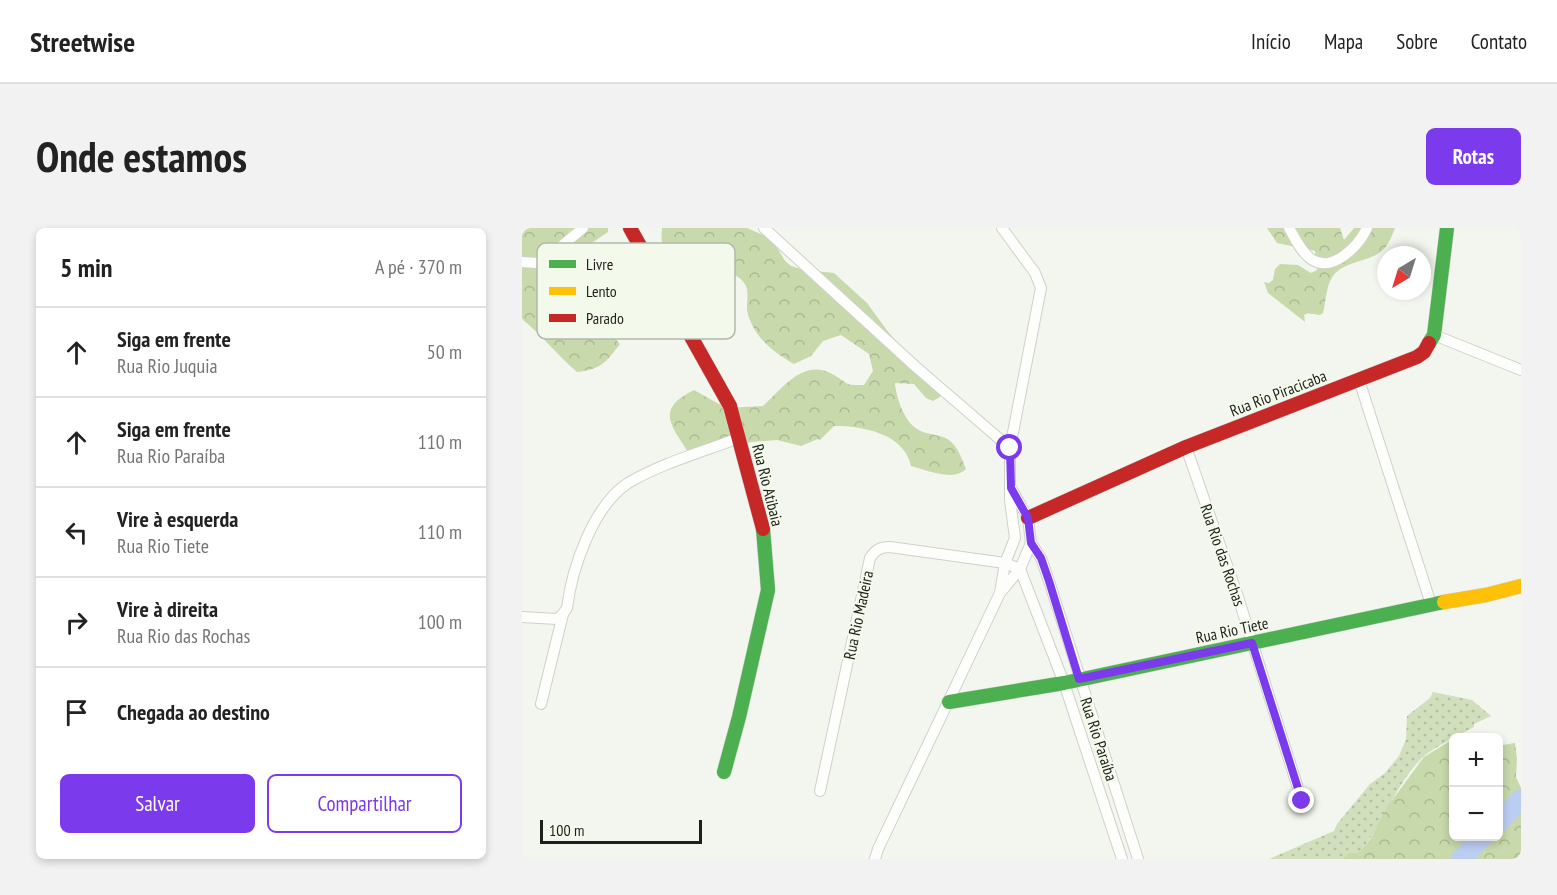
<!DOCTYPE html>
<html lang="pt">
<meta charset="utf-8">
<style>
:root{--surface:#fff;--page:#f2f2f2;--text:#222;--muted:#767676;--line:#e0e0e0;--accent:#7c3aed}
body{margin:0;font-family:"PT Sans Narrow",sans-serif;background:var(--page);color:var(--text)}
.controls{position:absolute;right:18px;bottom:18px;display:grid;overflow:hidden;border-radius:9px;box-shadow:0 3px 9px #0003}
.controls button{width:54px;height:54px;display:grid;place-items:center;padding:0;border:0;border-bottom:2px solid var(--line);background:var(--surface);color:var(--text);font:30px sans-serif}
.compass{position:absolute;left:855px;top:18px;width:54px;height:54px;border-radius:50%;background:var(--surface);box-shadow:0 3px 9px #0003;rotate:218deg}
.scale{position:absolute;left:18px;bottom:15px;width:162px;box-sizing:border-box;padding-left:6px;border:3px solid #1d1f1a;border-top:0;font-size:16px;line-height:21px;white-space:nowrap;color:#1d1f1a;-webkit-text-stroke:4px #f3f9eb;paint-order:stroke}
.stop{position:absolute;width:18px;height:18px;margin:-14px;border:4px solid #7c3aed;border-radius:50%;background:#fff}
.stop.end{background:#7c3aed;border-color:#fff;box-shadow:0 2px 6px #0008}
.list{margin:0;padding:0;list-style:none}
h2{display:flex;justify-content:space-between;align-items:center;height:78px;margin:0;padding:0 24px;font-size:26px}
h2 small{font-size:20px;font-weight:400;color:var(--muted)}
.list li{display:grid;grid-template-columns:39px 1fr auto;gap:18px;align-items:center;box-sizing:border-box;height:90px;padding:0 24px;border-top:2px solid var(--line)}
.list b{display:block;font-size:22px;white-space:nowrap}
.list p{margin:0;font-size:20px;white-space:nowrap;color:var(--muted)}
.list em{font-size:20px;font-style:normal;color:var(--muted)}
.actions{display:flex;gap:12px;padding:18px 24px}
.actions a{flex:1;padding:14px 0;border:2px solid var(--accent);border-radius:9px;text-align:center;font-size:21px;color:var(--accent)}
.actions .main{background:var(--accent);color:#fff}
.icon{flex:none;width:33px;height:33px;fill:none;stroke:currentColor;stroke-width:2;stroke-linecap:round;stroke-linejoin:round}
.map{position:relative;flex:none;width:999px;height:631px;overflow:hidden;border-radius:9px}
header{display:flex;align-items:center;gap:36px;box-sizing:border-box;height:84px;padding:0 30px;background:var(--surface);border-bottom:2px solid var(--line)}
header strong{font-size:28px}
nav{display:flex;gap:33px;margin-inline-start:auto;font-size:21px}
.intro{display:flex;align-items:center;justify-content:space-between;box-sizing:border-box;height:144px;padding:0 36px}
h1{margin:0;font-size:42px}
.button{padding:15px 27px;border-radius:9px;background:var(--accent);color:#fff;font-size:21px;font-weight:700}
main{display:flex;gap:36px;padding:0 36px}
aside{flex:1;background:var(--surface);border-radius:9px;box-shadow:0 3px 9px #0003}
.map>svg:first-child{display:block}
.grass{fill:url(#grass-dots)}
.forest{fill:url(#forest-crowns)}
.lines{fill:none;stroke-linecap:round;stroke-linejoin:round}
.river{stroke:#bccdf2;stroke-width:20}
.street-casing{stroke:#ced1cb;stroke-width:12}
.fast-casing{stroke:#ced1cb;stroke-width:15}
.slow-casing{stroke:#ced1cb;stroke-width:15}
.jam-casing{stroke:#ced1cb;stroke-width:15}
.street{stroke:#fdfefc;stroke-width:10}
.fast{stroke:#4caf50;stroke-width:14}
.slow{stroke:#ffc107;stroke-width:14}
.jam{stroke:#c62828;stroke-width:14}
.route{stroke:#7c3aed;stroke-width:8}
.labels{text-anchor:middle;stroke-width:4.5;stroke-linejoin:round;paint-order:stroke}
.street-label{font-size:16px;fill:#1d1f1a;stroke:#f3f9eb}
.key{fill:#f3f9eb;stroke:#b3b8ac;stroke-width:1.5}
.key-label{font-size:16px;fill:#1d1f1a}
</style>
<header>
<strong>Streetwise</strong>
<nav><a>Início</a><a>Mapa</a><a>Sobre</a><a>Contato</a></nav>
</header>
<div class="intro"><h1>Onde estamos</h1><a class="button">Rotas</a></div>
<main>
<aside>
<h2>5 min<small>A pé · 370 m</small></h2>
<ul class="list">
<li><svg class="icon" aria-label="ahead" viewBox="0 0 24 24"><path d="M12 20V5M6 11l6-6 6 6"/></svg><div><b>Siga em frente</b><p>Rua Rio Juquia</p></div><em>50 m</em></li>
<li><svg class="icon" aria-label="ahead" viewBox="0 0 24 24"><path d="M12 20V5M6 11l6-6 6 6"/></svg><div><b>Siga em frente</b><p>Rua Rio Paraíba</p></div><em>110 m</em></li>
<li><svg class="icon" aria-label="left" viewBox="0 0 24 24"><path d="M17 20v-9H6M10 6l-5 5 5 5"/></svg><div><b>Vire à esquerda</b><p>Rua Rio Tiete</p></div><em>110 m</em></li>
<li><svg class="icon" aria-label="right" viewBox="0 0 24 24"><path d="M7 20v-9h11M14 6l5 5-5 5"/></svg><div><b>Vire à direita</b><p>Rua Rio das Rochas</p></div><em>100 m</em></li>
<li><svg class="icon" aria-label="arrive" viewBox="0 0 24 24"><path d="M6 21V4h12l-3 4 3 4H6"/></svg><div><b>Chegada ao destino</b></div></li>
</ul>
<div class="actions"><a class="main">Salvar</a><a>Compartilhar</a></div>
</aside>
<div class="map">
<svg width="999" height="631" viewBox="0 0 999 631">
<defs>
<pattern id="grass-dots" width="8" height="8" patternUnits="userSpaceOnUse" patternTransform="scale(1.5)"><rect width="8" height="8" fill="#d1dfbd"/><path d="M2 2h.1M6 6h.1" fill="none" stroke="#b3bfa2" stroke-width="1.8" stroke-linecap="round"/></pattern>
<pattern id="forest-crowns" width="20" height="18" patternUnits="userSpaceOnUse" patternTransform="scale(1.5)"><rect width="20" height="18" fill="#c8d9ac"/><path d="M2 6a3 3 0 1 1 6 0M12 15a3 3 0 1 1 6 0" fill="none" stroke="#abba93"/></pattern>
</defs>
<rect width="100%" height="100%" fill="#f2f6ee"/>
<!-- grass -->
<path class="grass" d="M911 464 950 472 969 488 952 496V499C937 507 912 519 900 530 873 557 862 595 838 624L828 625 821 631H747L812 603 815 596 848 556 863 545 877 528 884 511 885 488 908 470Z"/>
<!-- forest -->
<g class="forest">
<path d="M0 0H86V4C69 15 48 33 28 32L34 48 79 84 85 102 98 116C83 135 80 141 55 144 35 127 20 107 0 91Z"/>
<path d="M140 0H225L250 11 263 33 269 38 282 42 312 45 345 75 367 105 418 162V169L411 173 404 170 392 156 373 155C374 169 382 193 395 201 404 207 418 206 427 212 436 219 440 231 444 241 431 254 405 242 389 238 382 205 340 198 312 198L298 212 296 211 279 218 255 212 230 214 201 220 170 231C153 200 129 183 172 162L204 180 241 178C261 160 282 129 312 147 329 157 321 157 342 157L351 143 347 126 319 107 301 113 289 128 272 136C251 124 234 111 226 87 222 73 232 60 216 49 199 39 196 47 181 46 165 45 143 30 140 14 139 10 140 4 140 0Z"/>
<path d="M745 0H818L822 12 832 0H873C870 7 867 16 862 21 848 35 823 32 811 48 804 57 804 74 801 85L798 87 786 85 782 87 783 94 746 65 742 54 747 55 751 52 753 41 758 36 776 37 789 45 795 42 793 23 755 15Z"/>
<polygon points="931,511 932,608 976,608 977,521 981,517 993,515 995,531 994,549 999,560 999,631 821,631 827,625 838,624 849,610 865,579 902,529"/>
</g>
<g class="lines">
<!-- river -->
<g class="river">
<polyline points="976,595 999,571"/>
<polyline points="939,631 962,608"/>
</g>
<!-- street casing -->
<g class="street-casing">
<g id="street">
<polyline points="242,0 394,139 488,220"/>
<path d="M767 0C773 10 779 24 789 31 811 46 837 17 845 0"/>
<polyline points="0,34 15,35 23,32 61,0"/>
<polyline points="912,107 999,142"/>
<polyline points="837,152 909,376"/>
<polyline points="664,219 716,369 780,573"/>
<polyline points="489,260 506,290 509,315 519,330 527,353 616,631"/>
<polyline points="498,341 542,455 600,631"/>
<polyline points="478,365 483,335 493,310 488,272 488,220 519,60 513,45 480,0"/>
<polyline points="0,389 35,391 41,386"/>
<path d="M19 476 41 386 45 380C50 340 71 278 106 255 140 235 180 224 217 210"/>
<path d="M298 563 348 330C353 322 358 319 368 319L483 335 498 341"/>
<polyline points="353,631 356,621 478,365 498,341 509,315"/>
</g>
</g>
<!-- fast casing -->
<g class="fast-casing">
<g id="fast">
<polyline points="907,115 912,107 925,0"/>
<polyline points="427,474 542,455 922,374"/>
<polyline points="202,544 217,489 246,362 241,301"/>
</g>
</g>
<!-- slow casing -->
<g class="slow-casing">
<polyline id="slow" points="922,374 964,367 999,358"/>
</g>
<!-- jam casing -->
<g class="jam-casing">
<g id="jam">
<polyline points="108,0 208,178 241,301"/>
<polyline points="506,290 664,219 895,129 902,124 907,115"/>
</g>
</g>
<!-- street -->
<use href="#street" class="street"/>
<!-- fast -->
<use href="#fast" class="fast"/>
<!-- slow -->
<use href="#slow" class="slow"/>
<!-- jam -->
<use href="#jam" class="jam"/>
</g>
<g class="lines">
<!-- route -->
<polyline class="route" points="488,220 489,260 506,290 509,315 519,330 527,353 557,451 730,415 780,573"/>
</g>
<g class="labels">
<!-- street labels -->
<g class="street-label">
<text transform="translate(756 165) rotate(-21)" y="6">Rua Rio Piracicaba</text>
<text transform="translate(246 257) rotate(76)" y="6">Rua Rio Atibaia</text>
<text transform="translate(701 327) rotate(71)" y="6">Rua Rio das Rochas</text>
<text transform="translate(336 387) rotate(-78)" y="6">Rua Rio Madeira</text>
<text transform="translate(710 402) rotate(-12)" y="6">Rua Rio Tiete</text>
<text transform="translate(577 511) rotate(72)" y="6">Rua Rio Paraíba</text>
</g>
</g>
<!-- legend -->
<rect x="15" y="15" width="198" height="96" rx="9" class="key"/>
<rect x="27" y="32" width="27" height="8" fill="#4caf50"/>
<rect x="27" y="59" width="27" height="8" fill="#ffc107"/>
<rect x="27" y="86" width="27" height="8" fill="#c62828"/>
<g class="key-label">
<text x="64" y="42">Livre</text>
<text x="64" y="69">Lento</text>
<text x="64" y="96">Parado</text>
</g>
</svg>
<div class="controls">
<button>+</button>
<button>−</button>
</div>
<svg class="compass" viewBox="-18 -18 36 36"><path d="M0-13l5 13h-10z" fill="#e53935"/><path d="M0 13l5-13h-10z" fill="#767676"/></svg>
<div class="scale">100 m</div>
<div class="stop" style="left:488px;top:220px"></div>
<div class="stop end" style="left:780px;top:573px"></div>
</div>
</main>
